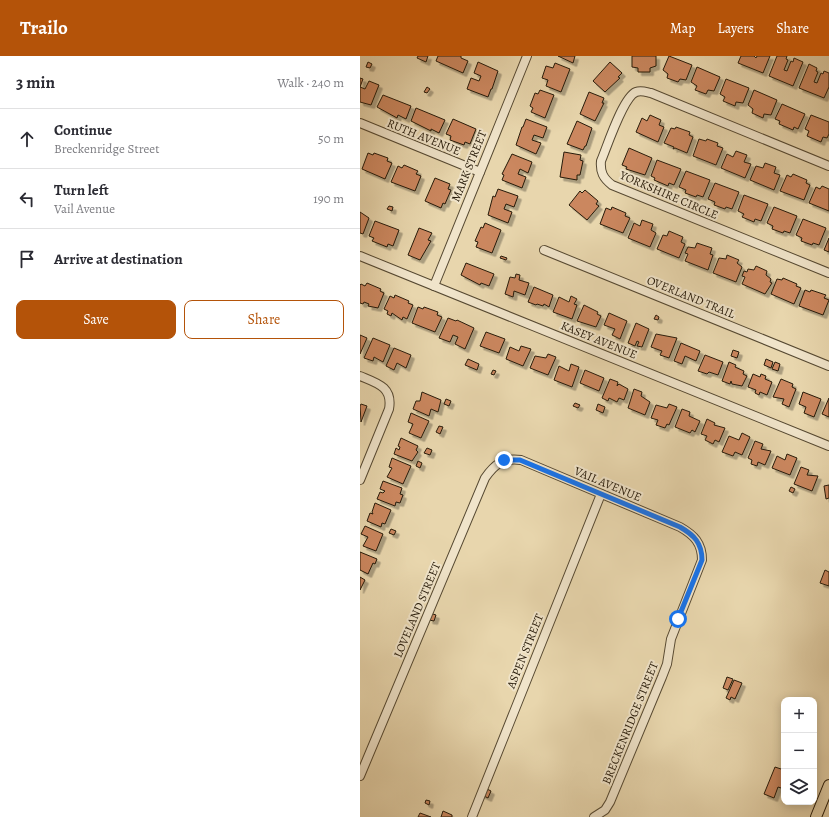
<!DOCTYPE html>
<meta charset="utf-8">
<style>
:root{--surface:#fff;--page:#f7f7f7;--text:#2b2b33;--muted:#7c7c81;--line:#e1e1e2;--accent:#b45309}
body{margin:0;font-family:Alegreya,serif;background:var(--page);color:var(--text)}
.controls{position:absolute;right:12px;bottom:12px;display:grid;overflow:hidden;border-radius:8px;box-shadow:0 2px 10px #0003}
.controls button{width:36px;height:36px;display:grid;place-items:center;padding:0;border:0;border-bottom:1px solid var(--line);background:var(--surface);color:var(--text);font:20px sans-serif}
.stop{position:absolute;width:12px;height:12px;margin:-9px;border:3px solid #1a73e8;border-radius:50%;background:#fff}
.stop.end{background:#1a73e8;border-color:#fff;box-shadow:0 1px 4px #0008}
.list{margin:0;padding:0;list-style:none}
h2{display:flex;justify-content:space-between;align-items:center;height:52px;margin:0;padding:0 16px;font-size:17px}
h2 small{font-size:13px;font-weight:400;color:var(--muted)}
.list li{display:grid;grid-template-columns:26px 1fr auto;gap:12px;align-items:center;box-sizing:border-box;height:60px;padding:0 16px;border-top:1px solid var(--line)}
.list b{display:block;font-size:15px;white-space:nowrap}
.list p{margin:0;font-size:13px;white-space:nowrap;color:var(--muted)}
.list em{font-size:13px;font-style:normal;color:var(--muted)}
.actions{display:flex;gap:8px;padding:12px 16px}
.actions a{flex:1;padding:9px 0;border:1px solid var(--accent);border-radius:8px;text-align:center;font-size:14px;color:var(--accent)}
.actions .main{background:var(--accent);color:#fff}
.icon{flex:none;width:22px;height:22px;fill:none;stroke:currentColor;stroke-width:2;stroke-linecap:round;stroke-linejoin:round}
.map{position:relative;flex:none;width:469px;height:761px;overflow:hidden}
header{display:flex;align-items:center;gap:24px;box-sizing:border-box;height:56px;padding:0 20px;background:var(--accent);color:#fff}
header strong{font-size:19px}
nav{display:flex;gap:22px;margin-inline-start:auto;font-size:14px}
main{display:flex}
aside{flex:1;background:var(--surface)}
.map>svg:first-child{display:block}
.building{fill:#cb875e;stroke:#261a09;filter:url(#shadow)}
.lines{fill:none;stroke-linecap:round;stroke-linejoin:round}
.minor-casing{stroke:#564932;stroke-width:10}
.major-casing{stroke:#261a09;stroke-width:12}
.minor{stroke:#f0e4ca;stroke-width:8}
.major{stroke:#e8d6ad;stroke-width:10}
.route{stroke:#1a73e8;stroke-width:5}
.labels{text-anchor:middle;stroke-width:4;stroke-linejoin:round;paint-order:stroke}
.street-label{font-size:12px;fill:#261a09;stroke:#f0e4ca}
</style>
<header>
<strong>Trailo</strong>
<nav><a>Map</a><a>Layers</a><a>Share</a></nav>
</header>
<main>
<aside>
<h2>3 min<small>Walk · 240 m</small></h2>
<ul class="list">
<li><svg class="icon" aria-label="ahead" viewBox="0 0 24 24"><path d="M12 20V5M6 11l6-6 6 6"/></svg><div><b>Continue</b><p>Breckenridge Street</p></div><em>50 m</em></li>
<li><svg class="icon" aria-label="left" viewBox="0 0 24 24"><path d="M17 20v-9H6M10 6l-5 5 5 5"/></svg><div><b>Turn left</b><p>Vail Avenue</p></div><em>190 m</em></li>
<li><svg class="icon" aria-label="arrive" viewBox="0 0 24 24"><path d="M6 21V4h12l-3 4 3 4H6"/></svg><div><b>Arrive at destination</b></div></li>
</ul>
<div class="actions"><a class="main">Save</a><a>Share</a></div>
</aside>
<div class="map">
<svg width="469" height="761" viewBox="0 0 469 761">
<defs>
<filter id="shadow"><feDropShadow dx="3.5" dy="3.5" stdDeviation="0" flood-color="#0004"/></filter>
</defs>
<rect width="100%" height="100%" fill="#e8d6ad"/>
<filter id="stains"><feTurbulence type="fractalNoise" baseFrequency=".005" numOctaves="4"/><feColorMatrix values="0 0 0 0 .2 0 0 0 0 .09 0 0 0 0 .02 0 0 0 .5 -.17"/></filter>
<radialGradient id="worn" r=".72"><stop offset=".6" stop-color="#630" stop-opacity="0"/><stop offset="1" stop-color="#630" stop-opacity=".3"/></radialGradient>
<!-- building -->
<g class="building">
<polygon points="58,0 68,0 66,6 57,2"/>
<polygon points="78,0 101,0 101,2 108,5 103,17 76,5"/>
<polygon points="198,0 215,0 213,7"/>
<polygon points="272,0 296,0 296,10 290,12 290,16 278,16 278,12 272,11"/>
<polygon points="309,0 332,9 326,24 320,23 318,26 307,22 308,18 303,14"/>
<polygon points="381,0 394,0 396,2 397,0 410,0 403,17 378,7"/>
<polygon points="417,0 427,0 426,3 428,4 424,14 427,15 431,5 433,6 434,2 443,6 433,30 409,20"/>
<polygon points="8,6 12,8 10,12 6,11"/>
<polygon points="118,6 138,15 132,33 131,33 128,41 107,33 111,22 119,25 121,20 114,17"/>
<polygon points="250,6 262,17 258,21 260,22 245,36 233,25"/>
<polygon points="195,7 210,13 201,36 186,30 188,24 182,22 186,10 193,12"/>
<polygon points="449,8 457,12 456,15 458,16 454,26 457,27 461,17 463,18 464,15 469,17 469,31 464,42 439,32"/>
<polygon points="337,11 360,21 354,35 348,34 346,38 335,34 337,30 331,26"/>
<polygon points="0,22 3,23 0,31"/>
<polygon points="366,23 389,32 383,47 376,46 375,50 363,45 365,41 360,38"/>
<polygon points="9,25 19,29 11,49 0,46 0,31 5,33"/>
<polygon points="67,31 70,33 67,37 64,36"/>
<polygon points="180,34 194,39 185,62 171,56 173,52 170,50 175,37 178,38"/>
<polygon points="394,34 417,44 411,59 404,58 403,62 392,57 393,53 388,49"/>
<polygon points="229,36 244,42 242,47 244,47 235,65 220,58"/>
<polygon points="23,39 51,50 46,63 38,59 37,62 17,51"/>
<polygon points="422,48 445,58 438,73 434,71 433,74 419,68 420,65 415,63"/>
<polygon points="56,52 85,64 79,77 71,73 71,75 51,65"/>
<polygon points="290,59 301,64 299,69 304,71 298,86 276,76 282,62 287,65"/>
<polygon points="451,59 469,66 469,78 467,82 463,81 461,86 447,80 449,75 445,73"/>
<polygon points="93,63 116,73 110,88 105,86 104,89 90,84 91,80 86,78"/>
<polygon points="166,63 187,71 183,82 174,79 172,84 181,87 176,98 156,89 162,71 163,71"/>
<polygon points="217,65 232,72 226,90 225,90 223,94 207,88"/>
<polygon points="316,71 330,76 329,79 333,81 327,97 315,92 313,93 314,91 304,87 311,72 315,73"/>
<polygon points="339,83 346,85 347,83 358,87 357,90 363,92 356,109 333,100"/>
<polygon points="269,92 292,102 285,119 266,113 267,111 262,109"/>
<polygon points="376,95 387,99 384,106 391,108 385,122 361,112 367,98 373,101"/>
<polygon points="204,96 221,99 220,104 223,105 220,119 217,119 217,124 200,121"/>
<polygon points="8,97 13,99 14,97 28,102 27,105 32,107 25,123 2,113"/>
<polygon points="152,98 172,106 168,117 160,113 158,118 166,121 162,132 142,124 144,119 142,118"/>
<polygon points="297,104 321,113 314,129 309,127 308,130 294,124 295,122 291,120"/>
<polygon points="405,107 416,111 414,117 420,119 414,134 390,124 396,110 403,112"/>
<polygon points="44,109 58,115 56,118 61,120 55,135 31,126 38,110 42,112"/>
<polygon points="326,115 350,124 343,141 337,139 336,141 325,137 326,134 319,131"/>
<polygon points="433,118 447,124 446,127 450,129 444,144 420,135 427,119 431,121"/>
<polygon points="75,122 90,128 88,133 91,134 85,148 83,147 81,152 65,145"/>
<polygon points="355,127 379,136 372,153 366,151 365,153 354,149 355,146 348,143"/>
<polygon points="462,130 469,133 469,155 449,147 456,131 460,133"/>
<polygon points="138,133 158,140 154,151 146,148 144,153 152,156 148,167 128,159 133,140 135,141"/>
<polygon points="225,134 238,145 236,148 239,150 227,164 209,149 220,135 222,137"/>
<polygon points="384,139 408,148 401,165 395,163 394,166 382,161 384,158 378,155"/>
<polygon points="29,150 33,151 32,155 27,153"/>
<polygon points="252,151 266,157 265,160 270,162 263,177 240,168 246,152 251,154"/>
<polygon points="414,151 437,160 430,177 424,175 423,177 412,173 413,170 407,167"/>
<polygon points="0,156 9,162 3,178 0,177"/>
<polygon points="443,163 466,172 459,189 453,187 452,189 441,185 442,182 436,179"/>
<polygon points="282,164 293,168 291,174 296,177 290,191 268,182 274,167 280,170"/>
<polygon points="15,165 39,174 33,190 28,188 27,191 12,185 14,182 9,180"/>
<polygon points="125,167 141,174 132,197 116,191 118,186 115,185 121,171 123,172"/>
<polygon points="59,172 72,177 68,184 71,185 60,204 48,199"/>
<polygon points="309,175 323,181 321,186 325,188 319,202 297,193 303,179 307,180"/>
<polygon points="469,182 469,196 464,194"/>
<polygon points="337,187 352,192 350,198 353,199 348,214 325,205 328,198 325,197 328,191 335,192"/>
<polygon points="367,199 379,204 377,207 382,211 376,226 353,217 359,202 366,203"/>
<polygon points="141,200 147,202 146,204 140,202"/>
<polygon points="106,207 134,218 129,230 121,227 120,229 101,219"/>
<polygon points="396,210 407,215 406,219 411,223 410,226 412,227 405,238 382,228 385,221 382,220 384,215 387,216 388,213 394,214"/>
<polygon points="156,218 160,219 159,224 169,227 165,239 154,235 153,241 145,238 150,221 155,222"/>
<polygon points="423,222 437,228 436,230 441,232 434,248 411,238 417,223 422,224"/>
<polygon points="7,227 21,233 20,235 24,237 18,252 8,250 9,248 4,246 3,248 0,247 0,229 1,228 5,230"/>
<polygon points="174,231 193,239 189,251 184,248 183,250 177,248 176,249 168,246"/>
<polygon points="445,234 450,236 451,234 466,239 464,242 469,244 463,259 439,250"/>
<polygon points="35,239 49,245 48,247 53,249 47,263 43,261 42,264 32,257 31,260 27,258 28,255 24,253 30,240 34,242"/>
<polygon points="211,240 217,243 214,248 217,249 212,263 193,256 199,241 209,246"/>
<polygon points="224,249 238,256 237,258 241,260 236,271 217,265"/>
<polygon points="58,251 63,253 64,251 78,256 77,259 82,261 75,276 52,267"/>
<polygon points="249,257 267,265 260,283 252,279 255,273 244,269"/>
<polygon points="296,259 299,261 298,264 294,263"/>
<polygon points="88,262 96,265 97,264 114,272 105,293 95,288 98,281 93,279 90,286 79,282"/>
<polygon points="276,267 289,273 282,291 277,290 279,286 277,285 275,290 268,287"/>
<polygon points="126,276 145,283 139,297 120,290"/>
<polygon points="296,278 317,282 309,302 300,299 302,295 291,291"/>
<polygon points="0,279 7,282 0,298"/>
<polygon points="13,282 30,289 23,306 14,301 13,305 4,302"/>
<polygon points="321,287 340,295 336,305 325,300 322,308 314,305"/>
<polygon points="161,290 171,293 163,310 146,303 150,291 159,295"/>
<polygon points="34,292 51,299 46,312 37,307 34,314 26,310"/>
<polygon points="373,294 379,296 377,302 371,300"/>
<polygon points="188,298 196,301 188,319 170,312 175,300 186,302"/>
<polygon points="345,299 363,306 358,319 349,316 347,318 338,315"/>
<polygon points="108,303 119,308 117,314 105,309"/>
<polygon points="406,303 413,306 411,312 404,309"/>
<polygon points="369,306 376,309 375,311 384,315 383,318 387,320 382,330 372,328 371,325 370,328 362,325"/>
<polygon points="415,306 420,308 418,315 412,313"/>
<polygon points="211,308 219,311 212,331 194,324 199,310 209,315"/>
<polygon points="133,314 136,315 134,319 131,318"/>
<polygon points="225,314 244,322 239,335 220,327"/>
<polygon points="393,318 400,321 401,318 406,320 405,323 412,326 407,339 400,336 399,339 395,337 396,334 388,331"/>
<polygon points="250,323 258,326 257,330 259,328 268,333 264,344 259,342 257,346 249,342 248,345 242,342"/>
<polygon points="421,323 433,328 432,331 436,333 429,351 422,348 424,343 413,341"/>
<polygon points="274,333 282,336 281,340 290,346 285,359 268,352"/>
<polygon points="62,336 81,344 78,356 71,353 69,360 53,353 56,345 60,345"/>
<polygon points="443,336 461,343 454,361 444,357 446,351 439,348"/>
<polygon points="469,342 469,361 462,358"/>
<polygon points="86,343 91,345 89,350 84,348"/>
<polygon points="215,347 220,349 218,352 213,350"/>
<polygon points="1,348 7,350 1,366 0,350"/>
<polygon points="238,348 245,351 243,357 236,354"/>
<polygon points="309,348 317,351 309,369 307,368 305,372 296,369 298,364 291,362 296,349 307,352"/>
<polygon points="322,353 330,356 329,360 340,365 335,376 332,374 330,377 315,371"/>
<polygon points="51,357 69,365 61,382 49,377 53,368 48,366"/>
<polygon points="347,363 355,367 354,369 365,372 359,386 355,384 353,388 345,384 347,380 341,378"/>
<polygon points="79,370 83,371 80,378 76,376"/>
<polygon points="382,377 390,381 382,399 375,396 373,400 362,396 369,380 379,384"/>
<polygon points="41,382 58,390 56,394 58,396 52,405 34,398 36,392 39,394 40,391 38,390"/>
<polygon points="395,385 403,388 401,393 411,395 405,409 398,406 397,410 391,408 392,404 388,402"/>
<polygon points="67,392 72,394 70,399 64,397"/>
<polygon points="427,398 437,402 430,419 412,412 417,400 425,404"/>
<polygon points="32,402 51,410 43,428 27,421 32,412 29,411"/>
<polygon points="58,405 62,407 60,412 56,410"/>
<polygon points="441,411 449,414 447,419 458,420 452,435 434,428"/>
<polygon points="23,425 42,432 40,438 43,439 40,447 36,446 35,450 17,443 20,436 23,437 25,435 20,433"/>
<polygon points="469,429 469,442 466,443 464,430"/>
<polygon points="431,431 435,433 433,437 429,435"/>
<polygon points="15,447 31,454 25,468 22,467 21,471 7,465 10,457 13,458 12,456"/>
<polygon points="5,470 23,478 16,495 3,490 8,481 1,478"/>
<polygon points="31,473 36,475 34,479 29,477"/>
<polygon points="0,496 17,503 15,508 13,507 8,518 0,514"/>
<polygon points="465,514 469,516 469,530 460,527"/>
<polygon points="0,521 5,524 0,534"/>
<polygon points="70,557 76,559 74,565 69,564"/>
<polygon points="367,621 373,623 368,634 363,632"/>
<polygon points="374,624 382,627 375,643 371,641 370,644 366,642"/>
<polygon points="415,711 424,714 424,733 418,731 414,742 404,738"/>
<polygon points="121,730 131,735 128,742 118,737"/>
<polygon points="66,744 70,745 69,749 65,747"/>
<polygon points="83,755 92,759 92,761 81,761"/>
<polygon points="60,757 71,761 58,761"/>
</g>
<g class="lines">
<!-- minor casing -->
<g class="minor-casing">
<g id="minor">
<polyline points="0,67 120,116"/>
<path d="M469 110 291 37C286 36 281 34 276 36 263 41 247 91 241 105 240 116 243 122 252 129L469 217"/>
<polyline points="184,194 469,310"/>
<polyline points="0,200 469,390"/>
<polyline points="74,230 167,0"/>
<path d="M0 320C17 327 33 331 29 353L0 424"/>
<path d="M0 720 125 422C134 409 143 401 161 404L320 471C334 479 342 487 342 504L311 583 307 608 302 621 250 746 245 754 234 761"/>
<polyline points="112,761 241,438"/>
</g>
</g>
<!-- major casing -->
<g class="major-casing">
<polyline id="major" points="456,761 469,729"/>
</g>
<!-- minor -->
<use href="#minor" class="minor"/>
<!-- major -->
<use href="#major" class="major"/>
</g>
<g class="lines">
<!-- route -->
<path class="route" d="M144 404H160L320 471C334 479 342 487 342 504L318 563"/>
</g>
<g class="labels">
<!-- street labels -->
<g class="street-label">
<text transform="translate(64 81) rotate(22)" y="4">RUTH AVENUE</text>
<text transform="translate(109 110) rotate(-68)" y="4">MARK STREET</text>
<text transform="translate(309 139) rotate(23)" y="4">YORKSHIRE CIRCLE</text>
<text transform="translate(331 241) rotate(22)" y="4">OVERLAND TRAIL</text>
<text transform="translate(239 284) rotate(22)" y="4">KASEY AVENUE</text>
<text transform="translate(248 428) rotate(23)" y="4">VAIL AVENUE</text>
<text transform="translate(57 554) rotate(-67)" y="4">LOVELAND STREET</text>
<text transform="translate(165 595) rotate(-68)" y="4">ASPEN STREET</text>
<text transform="translate(270 667) rotate(-68)" y="4">BRECKENRIDGE STREET</text>
</g>
</g>
<rect width="100%" height="100%" filter="url(#stains)"/>
<rect width="100%" height="100%" fill="url(#worn)"/>
</svg>
<div class="controls">
<button>+</button>
<button>−</button>
<button><svg class="icon" aria-label="layers" viewBox="0 0 24 24"><path d="M12 4l9 5-9 5-9-5zM3 14l9 5 9-5"/></svg></button>
</div>
<div class="stop" style="left:318px;top:563px"></div>
<div class="stop end" style="left:144px;top:404px"></div>
</div>
</main>
